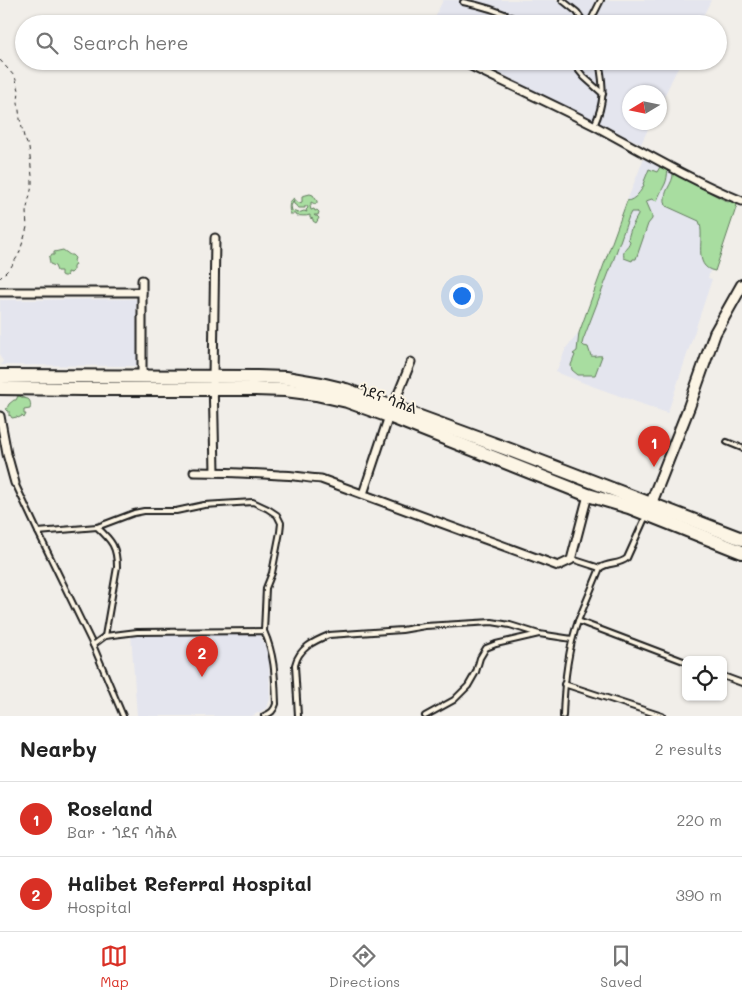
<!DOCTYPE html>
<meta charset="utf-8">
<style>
:root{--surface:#fff;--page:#f2f2f2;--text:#222;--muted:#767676;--line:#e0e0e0;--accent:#d93025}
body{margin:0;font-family:Mali,"Noto Sans Ethiopic",sans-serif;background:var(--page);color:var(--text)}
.controls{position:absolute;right:15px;bottom:15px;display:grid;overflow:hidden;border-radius:8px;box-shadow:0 1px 4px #0004}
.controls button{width:45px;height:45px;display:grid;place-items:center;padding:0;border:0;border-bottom:1px solid var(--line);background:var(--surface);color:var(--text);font:25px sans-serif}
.compass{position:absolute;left:622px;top:85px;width:45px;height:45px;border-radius:50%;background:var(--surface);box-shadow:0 1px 4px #0004;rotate:260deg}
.you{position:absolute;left:461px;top:295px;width:18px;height:18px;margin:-12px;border:4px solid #fff;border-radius:50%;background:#1a73e8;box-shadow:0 0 0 8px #1a73e833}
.badge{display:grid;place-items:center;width:32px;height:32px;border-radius:50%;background:var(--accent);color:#fff;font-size:16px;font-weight:700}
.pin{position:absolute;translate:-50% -41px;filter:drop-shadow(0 1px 2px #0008)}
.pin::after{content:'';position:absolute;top:26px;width:18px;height:15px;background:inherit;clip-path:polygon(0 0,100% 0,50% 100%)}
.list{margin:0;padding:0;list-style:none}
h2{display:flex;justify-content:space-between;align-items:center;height:65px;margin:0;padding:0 20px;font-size:21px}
h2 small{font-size:16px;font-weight:400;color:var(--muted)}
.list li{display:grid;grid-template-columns:32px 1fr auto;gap:15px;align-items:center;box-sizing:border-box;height:75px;padding:0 20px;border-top:1px solid var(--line)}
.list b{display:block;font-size:19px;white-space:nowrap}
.list p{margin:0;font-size:16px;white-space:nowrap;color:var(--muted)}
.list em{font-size:16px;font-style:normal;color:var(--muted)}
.icon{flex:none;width:28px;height:28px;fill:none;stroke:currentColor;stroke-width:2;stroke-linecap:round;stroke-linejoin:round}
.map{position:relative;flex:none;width:742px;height:716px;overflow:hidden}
.search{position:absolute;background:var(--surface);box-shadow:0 1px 4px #0004;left:15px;right:15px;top:15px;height:55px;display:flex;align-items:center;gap:12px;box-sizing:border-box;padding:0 18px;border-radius:28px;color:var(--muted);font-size:19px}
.sheet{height:215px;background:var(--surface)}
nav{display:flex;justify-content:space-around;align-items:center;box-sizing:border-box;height:70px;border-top:1px solid var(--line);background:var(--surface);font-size:14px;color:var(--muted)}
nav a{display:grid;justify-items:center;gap:2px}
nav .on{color:var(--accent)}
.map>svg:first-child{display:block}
.built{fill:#e4e5ee}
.green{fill:#a8dda0;stroke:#627c5e}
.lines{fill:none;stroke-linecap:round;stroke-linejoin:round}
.lane-casing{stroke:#1c1c1c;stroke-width:8}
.street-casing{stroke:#1c1c1c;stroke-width:11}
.secondary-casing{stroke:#1c1c1c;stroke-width:14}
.highway-casing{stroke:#1c1c1c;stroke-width:16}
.path{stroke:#1c1c1c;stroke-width:1;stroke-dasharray:4 4;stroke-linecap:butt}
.lane{stroke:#fcf5e5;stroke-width:4}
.street{stroke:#fcf5e5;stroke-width:7}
.secondary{stroke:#fcf5e5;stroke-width:10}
.highway{stroke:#fcf5e5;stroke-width:12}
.labels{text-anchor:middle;stroke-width:4;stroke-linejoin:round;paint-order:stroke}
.street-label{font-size:15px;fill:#1c1c1c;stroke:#fcf5e5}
</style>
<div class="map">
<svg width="742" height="716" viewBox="0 0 742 716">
<rect width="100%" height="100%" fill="#f1eee9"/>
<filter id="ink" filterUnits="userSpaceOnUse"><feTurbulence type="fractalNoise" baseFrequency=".02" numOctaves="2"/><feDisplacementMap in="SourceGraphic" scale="10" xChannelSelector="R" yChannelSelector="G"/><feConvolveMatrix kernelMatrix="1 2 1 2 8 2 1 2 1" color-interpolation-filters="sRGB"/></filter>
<g filter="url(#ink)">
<!-- built -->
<g class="built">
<polygon points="443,0 711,0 699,24 432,24"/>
<polygon points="475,61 681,61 660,105 660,92 630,92 630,122 651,123 641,144"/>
<polygon points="644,158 728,202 730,201 737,205 715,271 710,271 708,278 712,279 668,412 667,413 592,386 556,372 566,348 579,333 627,201"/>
<polygon points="136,299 137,359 137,365 135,366 1,365 3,361 0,357 0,300"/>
<polygon points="259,633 269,655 270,699 267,708 252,716 137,716 131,634"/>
</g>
<!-- green -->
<g class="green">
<path d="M660 167 668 170C667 175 667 180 665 184 662 190 659 195 657 201L652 199 646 201 652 215V219L648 224 636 259H633L632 261 624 258C622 247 628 249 630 241L628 239C631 227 632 226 638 215V213L636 212H631L629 216 611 267 583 340 582 344 584 346 588 347 591 356C595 357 598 355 602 356L595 375H578L572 370 571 365 575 355 573 354 577 351 579 333 627 201C635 200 641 191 644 185L643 184 649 169 657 172Z"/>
<path d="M673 173 728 202 730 201 737 205 715 271C691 267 706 237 699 221L666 206C661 191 674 184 673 173Z"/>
<path d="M310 194 313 195 317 201V203L315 204 311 202V205L310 206 311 210 314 209 315 211 317 210 319 212 318 215H314L315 216H317L319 218 316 223 313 221V219L310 218V215C305 217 301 215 296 216L295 214H290C289 208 288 202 294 198V200L291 206 292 211 298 213 304 211 307 212 306 210 308 208 307 206H305V208H299L294 204 293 201H296L299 203 302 202V196Z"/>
<polygon points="63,250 70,255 72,255 75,258 74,261 75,264 73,267 73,271 71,273 67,272 67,275 66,276 63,276 61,275 61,271 57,271 55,266 50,264 49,257 52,255 54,255 54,252"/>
<path d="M18 396H20L21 397H23V398L28 399C31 401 31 406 30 409L24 410V414H26L24 418 22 416 18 418 17 417 12 418 10 415 9 416V411L6 410 9 404 14 400H16Z"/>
</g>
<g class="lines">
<!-- lane casing -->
<g class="lane-casing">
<g id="lane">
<polyline points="562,0 577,12 585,24"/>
<path d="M463 2C484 6 506 13 524 24"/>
<polyline points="589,24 601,0"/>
<polyline points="571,61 584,77 603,94"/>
<path d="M594 126C605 102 604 87 599 61"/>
<polyline points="727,442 742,448"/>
<polyline points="15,483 38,532 93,645 123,716"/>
<path d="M97 527C112 541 117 547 117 567L105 636 137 632 264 631C275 656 275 677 276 704 274 711 271 713 264 716"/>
<polyline points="38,532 97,527 134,513 144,511 176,511 204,505 253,502 268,509 277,515 281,523 280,532 272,573 266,588 264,631"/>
<polyline points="571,560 575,560 600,568"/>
<path d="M578 621 600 568C608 562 620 565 627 558L646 516"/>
<polyline points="93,645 105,636"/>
<polyline points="723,676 742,683"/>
<polyline points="564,684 662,716"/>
<path d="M298 716 295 665C299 648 314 641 329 635L402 630 425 626 492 622 510 625 539 634 572 639"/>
<polyline points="425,716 454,700 468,686 476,672 480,658 486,648 496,644 539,634"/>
<path d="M563 716C564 684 567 652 578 621L686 662"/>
</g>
</g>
<!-- street casing -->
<g class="street-casing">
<g id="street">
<path d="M461 61C505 83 551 103 595 126 643 152 691 180 742 201"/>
<polyline points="215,238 213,377 215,472"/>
<polyline points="0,292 142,292"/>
<polyline points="142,377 142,280"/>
<polyline points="0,416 7,454 15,483"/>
<path d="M194 472C222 472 251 473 279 475 293 475 307 478 321 479L558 566 571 560 588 495"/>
<polyline points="363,494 389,416 411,362"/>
</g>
</g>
<!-- secondary casing -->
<g class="secondary-casing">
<polyline id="secondary" points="648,511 689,407 715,333 742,285"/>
</g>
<!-- highway casing -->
<g class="highway-casing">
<g id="highway">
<polyline points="0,376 257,377 286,378 321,384 346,390 510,450 742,539"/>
<polyline points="0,388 81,389 255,389 285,390 316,394 347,401 389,416 588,495 629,507 742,552"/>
</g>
</g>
<!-- path -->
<polyline class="path" points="0,60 15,77 17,83 19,90 18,102 20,119 24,137 29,148 32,176 32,186 26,212 27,227 25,235 19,254 11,267 0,278"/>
<!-- lane -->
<use href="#lane" class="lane"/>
<!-- street -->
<use href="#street" class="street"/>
<!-- secondary -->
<use href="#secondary" class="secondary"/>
<!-- highway -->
<use href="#highway" class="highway"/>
</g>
</g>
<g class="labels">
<!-- street labels -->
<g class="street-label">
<text transform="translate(388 399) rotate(20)" y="5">ጎደና ሳሕል</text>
</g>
</g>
</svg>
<div class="controls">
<button><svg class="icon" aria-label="locate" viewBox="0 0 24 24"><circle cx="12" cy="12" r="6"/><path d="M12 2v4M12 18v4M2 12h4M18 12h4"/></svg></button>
</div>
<svg class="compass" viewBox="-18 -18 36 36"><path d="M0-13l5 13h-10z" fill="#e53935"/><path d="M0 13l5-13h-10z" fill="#767676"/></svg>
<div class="you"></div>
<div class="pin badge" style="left:654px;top:467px">1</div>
<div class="pin badge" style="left:202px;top:677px">2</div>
<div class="search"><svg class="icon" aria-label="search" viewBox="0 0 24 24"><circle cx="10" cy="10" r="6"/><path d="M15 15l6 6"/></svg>Search here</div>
</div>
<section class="sheet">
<h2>Nearby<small>2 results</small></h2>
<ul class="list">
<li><span class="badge">1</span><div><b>Roseland</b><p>Bar · ጎደና ሳሕል</p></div><em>220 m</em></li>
<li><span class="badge">2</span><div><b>Halibet Referral Hospital</b><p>Hospital</p></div><em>390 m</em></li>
</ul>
</section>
<nav>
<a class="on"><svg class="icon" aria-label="map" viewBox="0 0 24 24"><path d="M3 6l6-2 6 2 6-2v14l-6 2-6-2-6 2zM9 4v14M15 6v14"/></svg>Map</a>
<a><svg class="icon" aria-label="directions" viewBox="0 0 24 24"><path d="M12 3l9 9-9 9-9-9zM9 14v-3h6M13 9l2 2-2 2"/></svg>Directions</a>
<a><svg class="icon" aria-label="saved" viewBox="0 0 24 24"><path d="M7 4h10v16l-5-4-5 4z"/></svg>Saved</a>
</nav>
